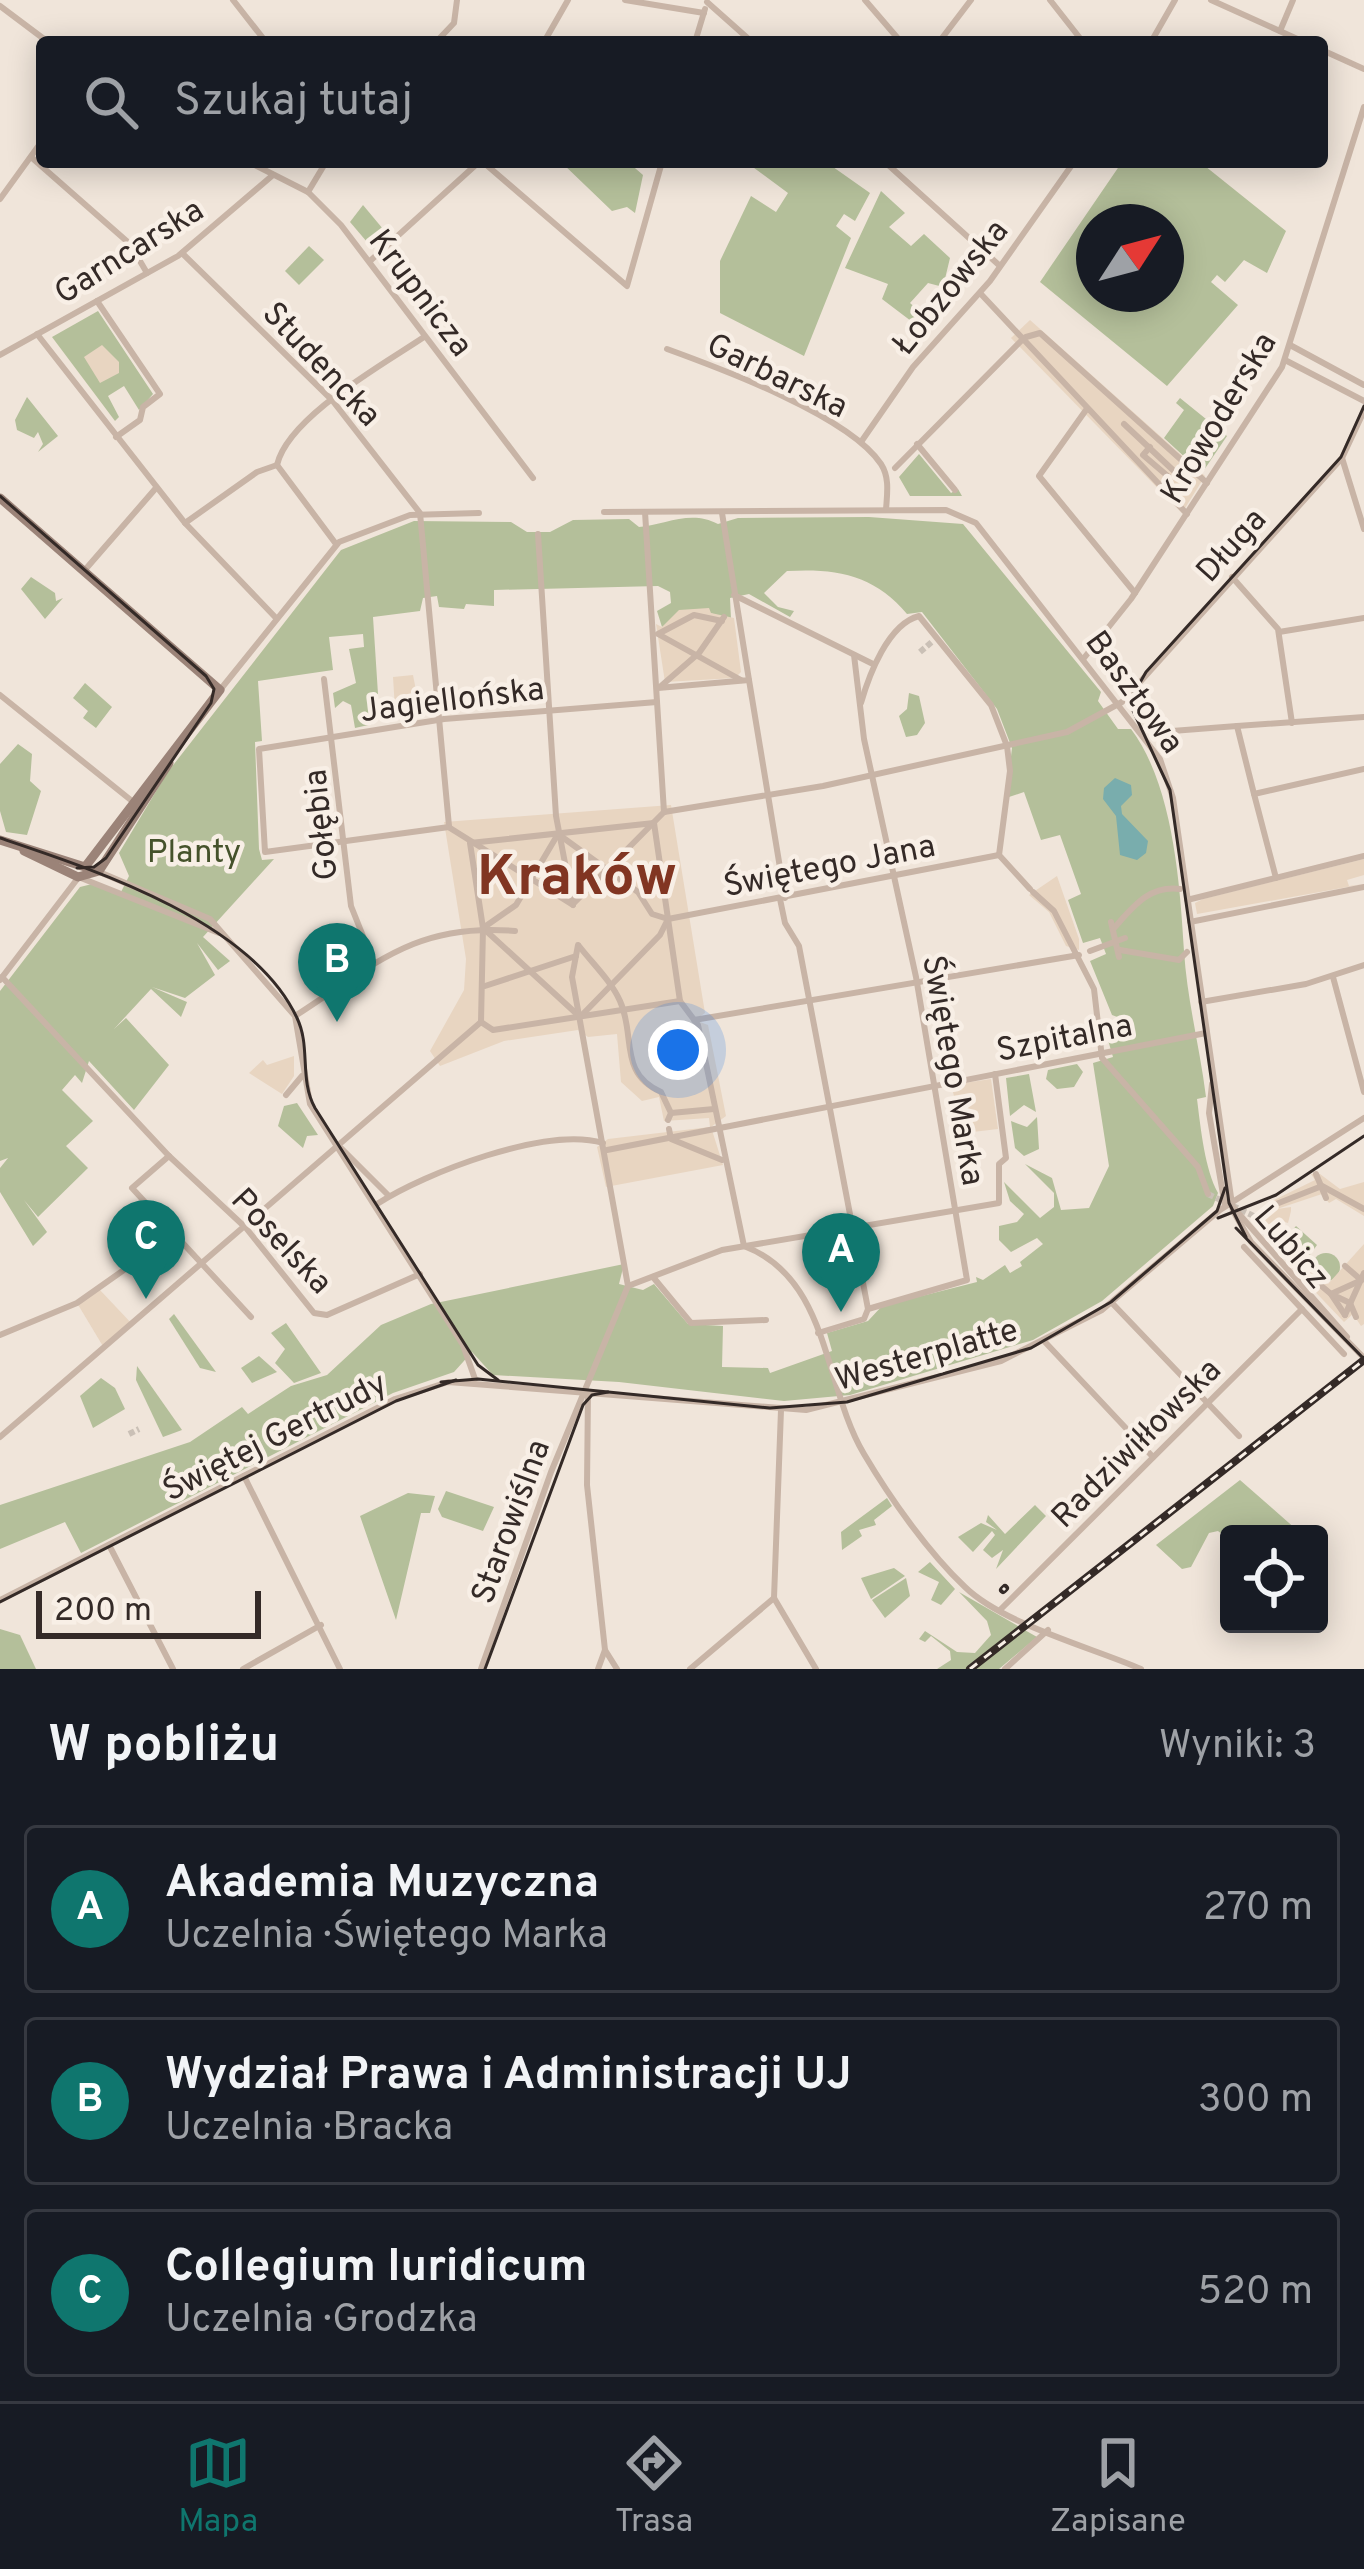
<!DOCTYPE html>
<html lang="pl">
<meta charset="utf-8">
<style>
:root{--surface:#171b24;--page:#242831;--text:#f1f3f6;--muted:#9ea1a6;--line:#363941;--accent:#0f766e}
body{margin:0;font-family:Overpass,sans-serif;background:var(--page);color:var(--text)}
.controls{position:absolute;right:36px;bottom:36px;display:grid;overflow:hidden;border-radius:12px;box-shadow:0 6px 30px #0003}
.controls button{width:108px;height:108px;display:grid;place-items:center;padding:0;border:0;border-bottom:3px solid var(--line);background:var(--surface);color:var(--text);font:60px sans-serif}
.compass{position:absolute;left:1076px;top:204px;width:108px;height:108px;border-radius:50%;background:var(--surface);box-shadow:0 6px 30px #0003;rotate:54deg}
.scale{position:absolute;left:36px;bottom:30px;width:225px;box-sizing:border-box;padding-left:12px;border:6px solid #342a27;border-top:0;font-size:33px;line-height:42px;white-space:nowrap;color:#342a27;-webkit-text-stroke:9px #f8efe6;paint-order:stroke}
.you{position:absolute;left:678px;top:1050px;width:42px;height:42px;margin:-30px;border:9px solid #fff;border-radius:50%;background:#1a73e8;box-shadow:0 0 0 18px #1a73e833}
.badge{display:grid;place-items:center;width:78px;height:78px;border-radius:50%;background:var(--accent);color:#fff;font-size:39px;font-weight:700}
.pin{position:absolute;translate:-50% -99px;filter:drop-shadow(0 3px 6px #0008)}
.pin::after{content:'';position:absolute;top:63px;width:42px;height:36px;background:inherit;clip-path:polygon(0 0,100% 0,50% 100%)}
.list{margin:0;padding:0;list-style:none}
h2{display:flex;justify-content:space-between;align-items:center;height:156px;margin:0;padding:0 48px;font-size:51px}
h2 small{font-size:39px;font-weight:400;color:var(--muted)}
.list li{display:grid;grid-template-columns:78px 1fr auto;gap:36px;align-items:center;box-sizing:border-box;height:168px;margin:0 24px 24px;padding:0 24px;border:3px solid var(--line);border-radius:12px}
.list b{display:block;font-size:45px;white-space:nowrap}
.list p{margin:0;font-size:39px;white-space:nowrap;color:var(--muted)}
.list em{font-size:39px;font-style:normal;color:var(--muted)}
.icon{flex:none;width:66px;height:66px;fill:none;stroke:currentColor;stroke-width:2;stroke-linecap:round;stroke-linejoin:round}
.map{position:relative;flex:none;width:1364px;height:1669px;overflow:hidden}
.search{position:absolute;background:var(--surface);box-shadow:0 6px 30px #0003;left:36px;right:36px;top:36px;height:132px;display:flex;align-items:center;gap:30px;box-sizing:border-box;padding:0 42px;border-radius:12px;color:var(--muted);font-size:45px}
.sheet{height:732px;background:var(--surface)}
nav{display:flex;justify-content:space-around;align-items:center;box-sizing:border-box;height:168px;border-top:3px solid var(--line);background:var(--surface);font-size:33px;color:var(--muted)}
nav a{display:grid;justify-items:center;gap:6px}
nav .on{color:var(--accent)}
.map>svg:first-child{display:block}
.green{fill:#b4bf9a;fill-rule:evenodd}
.plaza{fill:#e8d5c1}
.water{fill:#79adad}
.lines{fill:none;stroke-linecap:round;stroke-linejoin:round}
.street-tunnel{stroke:#cac0b6;stroke-width:6;stroke-dasharray:6 3;stroke-linecap:butt}
.street{stroke:#c8b4a6;stroke-width:6}
.secondary{stroke:#9b8378;stroke-width:9}
.tram{stroke:#342a27;stroke-width:3}
.rail-casing{stroke:#342a27;stroke-width:8}
.rail{stroke:#f8efe6;stroke-width:3;stroke-dasharray:9;stroke-linecap:butt}
.labels{text-anchor:middle;stroke-width:9;stroke-linejoin:round;paint-order:stroke}
.street-label{font-size:33px;fill:#342a27;stroke:#f8efe6}
.park-label{font-size:33px;fill:#45522b;stroke:#f8efe6}
.town-label{font-size:57px;font-weight:bold;fill:#813522;stroke:#f8efe6}
</style>
<div class="map">
<svg width="1364" height="1669" viewBox="0 0 1364 1669">
<rect width="100%" height="100%" fill="#f0e5da"/>
<!-- green -->
<g class="green">
<polygon points="561,162 628,162 643,175 635,213 627,207 612,211"/>
<polygon points="746,162 826,162 870,193 855,221 844,214 836,226 851,238 804,356 720,313 720,261 751,196 776,212 788,193"/>
<path d="M1122 162H1200L1286 231 1267 273 1244 260 1225 282 1217 275 1211 282 1238 305 1167 386 1040 282ZM1166 222V294H1094V222Z"/>
<polygon points="881,191 905,213 889,227 911,246 924,234 950,258 943,287 928,283 910,303 920,312 911,321 882,299 888,284 845,268"/>
<polygon points="363,205 388,235 373,249 350,222"/>
<polygon points="309,246 324,260 299,285 285,271"/>
<polygon points="98,311 153,394 139,410 124,386 108,396 119,417 115,421 52,337"/>
<polygon points="27,397 58,436 38,452 43,444 38,432 34,438 17,430 15,420"/>
<polygon points="1180,398 1227,436 1202,473 1164,438 1184,410 1176,403"/>
<polygon points="919,454 951,493 958,489 962,496 910,496 899,477"/>
<path d="M869 517 963 524 1101 692 1098 701 1118 729H1131C1173 785 1180 883 1184 951 1187 1000 1200 1048 1206 1097L1197 1099C1201 1131 1205 1169 1218 1193L1213 1206 1102 1301 1033 1340 850 1395 784 1401 619 1382 493 1375 472 1352 454 1372 393 1393 81 1553 65 1522 0 1549V1505L190 1442 242 1407 248 1414 291 1386 327 1375 381 1325 431 1304 624 1264 619 1284 643 1290 654 1284 688 1324 723 1326 722 1367 768 1368 770 1373 832 1351 827 1333 868 1321 882 1306 977 1282 976 1277 983 1280 1005 1265 1010 1273 1022 1266 1020 1262 1043 1244 1037 1238 1011 1252 999 1240V1226L1017 1222 1024 1214 1010 1201 1004 1182 1040 1218 1054 1207V1193L1025 1164 1052 1178 1061 1210 1089 1208 1109 1166 1093 1063 1113 1057 1105 1030 1120 1018 1112 1015 1090 961 1106 954 1100 938 1083 943 1068 900 1081 894 1060 835 1041 840 1024 792 1006 798 1012 748 997 709 922 612 907 614C875 575 836 568 787 571L764 593 778 607 794 611 790 617 749 594 730 598 731 619C692 608 696 606 662 627L657 611 671 603 670 592 658 586 494 590V606L466 604 464 609 439 607 437 596 423 598 420 611 373 617 378 694 368 697 373 724 355 728 351 705 343 701 335 708 333 693 356 683 349 649 364 647 363 634 329 637 333 670 258 681 262 741 255 742 259 849 262 860 274 859 203 937 230 961 218 970 197 943 215 975 185 998 152 987 187 1002 181 1017 151 989 114 1029 126 1018 169 1065 134 1110 89 1061 82 1083 75 1075 62 1090 93 1121 66 1146 88 1168 38 1217 24 1200 47 1232 33 1246 0 1192V1168L8 1158 0 1161V991L80 887 92 884 120 894 129 876 119 853 167 773 341 550 414 521 511 522 527 532H550L573 520 629 519 639 527C664 525 691 509 718 524L738 518Z"/>
<polygon points="31,577 55,593 56,601 63,598 45,619 21,589"/>
<polygon points="85,683 112,707 96,728 83,718 88,711 73,698"/>
<polygon points="909,693 919,696 925,723 917,735 906,737 899,716 907,709"/>
<polygon points="18,744 32,754 30,781 41,791 27,835 6,832 0,811 0,764"/>
<polygon points="1077,1064 1083,1072 1074,1087 1057,1089 1046,1079 1048,1070"/>
<polygon points="1029,1074 1036,1112 1024,1105 1010,1116 1006,1078"/>
<polygon points="297,1103 318,1135 307,1136 303,1148 278,1126 284,1106"/>
<polygon points="1037,1117 1039,1149 1024,1156 1015,1148 1011,1121 1027,1127"/>
<polygon points="1296,1226 1317,1245 1304,1263 1284,1240"/>
<circle cx="1326" cy="1267" r="14"/>
<polygon points="174,1314 216,1372 200,1368 169,1319"/>
<polygon points="286,1323 321,1373 294,1383 275,1363 285,1349 271,1333"/>
<polygon points="259,1356 277,1372 252,1383 241,1368"/>
<polygon points="137,1366 182,1430 163,1437 136,1380"/>
<polygon points="101,1378 115,1388 125,1409 93,1428 80,1396"/>
<polygon points="1240,1480 1297,1530 1229,1534 1229,1540 1218,1531 1209,1533 1191,1567 1182,1569 1156,1545"/>
<polygon points="446,1491 494,1507 483,1531 442,1517 438,1509"/>
<polygon points="408,1493 435,1496 430,1513 421,1513 396,1620 360,1516"/>
<polygon points="887,1498 892,1506 874,1520 876,1525 859,1530 862,1536 842,1550 841,1532"/>
<polygon points="1035,1505 1046,1516 996,1569 1003,1550 992,1558 983,1550 995,1535 992,1531 973,1552 958,1537 981,1523 997,1530 986,1522 988,1515 1005,1534"/>
<polygon points="930,1562 955,1589 941,1605 931,1600 939,1582 918,1572"/>
<polygon points="894,1568 905,1576 871,1599 861,1578"/>
<polygon points="906,1578 910,1596 885,1618 872,1600"/>
<polygon points="959,1592 1037,1637 999,1669 937,1669 951,1660 950,1651 931,1636 925,1642 919,1639 925,1631 957,1652 975,1653 991,1635 987,1621"/>
<polygon points="0,1629 20,1635 36,1669 0,1669"/>
</g>
<!-- plaza -->
<g class="plaza">
<polygon points="1030,320 1205,476 1182,513 1011,338"/>
<polygon points="102,345 119,362 119,373 100,383 84,357"/>
<polygon points="709,608 711,613 734,618 741,672 735,678 665,682 656,624 662,627 679,610"/>
<polygon points="413,675 419,706 395,709 393,677"/>
<polygon points="671,805 705,1013 695,1020 708,1025 726,1116 711,1127 723,1165 606,1187 597,1147 608,1139 710,1127 709,1118 664,1121 659,1097 642,1101 621,1082 617,1034 588,1037 578,1030 504,1041 440,1066 430,1051 464,990 466,959 444,822"/>
<polygon points="1364,859 1364,875 1347,880 1349,886 1364,884 1197,914 1195,903 1203,899"/>
<polygon points="1057,876 1079,939 1079,950 1066,946 1049,912 1029,895"/>
<polygon points="294,1056 294,1076 282,1094 249,1073 263,1060 267,1065"/>
<polygon points="991,1079 998,1129 964,1133 951,1085"/>
<polygon points="1311,1174 1320,1174 1340,1189 1364,1182 1364,1216 1336,1199 1329,1203 1322,1194 1277,1209 1291,1207 1291,1211 1288,1223 1278,1220 1273,1228 1281,1236 1277,1242 1263,1228 1260,1214 1270,1202 1315,1180"/>
<polygon points="1364,1244 1364,1324 1361,1326 1353,1314 1344,1322 1302,1278 1310,1269 1328,1284"/>
<polygon points="99,1289 133,1325 104,1348 77,1303"/>
</g>
<!-- water -->
<polygon class="water" points="1115,778 1131,785 1132,795 1121,806 1122,814 1148,841 1146,853 1137,860 1120,855 1116,816 1103,799 1104,788"/>
<g class="lines">
<!-- street-tunnel -->
<g class="street-tunnel">
<polyline points="920,652 933,641"/>
<polyline points="1208,1194 1260,1219"/>
<polyline points="129,1434 139,1429"/>
</g>
<!-- street -->
<g class="street">
<polyline points="233,0 266,42"/>
<polyline points="625,0 704,13"/>
<polyline points="865,0 901,42"/>
<polyline points="1050,0 1083,42"/>
<polyline points="1211,0 1304,42"/>
<polyline points="707,2 752,42"/>
<polyline points="0,6 48,42"/>
<polyline points="1280,31 1293,0"/>
<polyline points="436,42 454,23 457,0"/>
<polyline points="544,42 568,0"/>
<polyline points="695,42 705,9"/>
<polyline points="939,42 971,0"/>
<polyline points="1151,42 1175,0"/>
<polyline points="1322,50 1364,69"/>
<polyline points="31,157 130,244 147,273"/>
<polyline points="249,162 308,192 341,225 533,478"/>
<polyline points="483,162 627,286 662,162"/>
<polyline points="885,162 1000,266"/>
<polyline points="308,192 326,162"/>
<polyline points="0,199 42,141"/>
<polyline points="182,253 332,400 420,513 449,826"/>
<polyline points="370,261 479,162"/>
<polyline points="980,293 1187,514"/>
<polyline points="97,301 160,394 143,407 140,420 116,437"/>
<polyline points="37,334 185,523 276,618"/>
<polyline points="1026,337 1040,333 1050,342 1207,483"/>
<polyline points="1290,345 1364,385"/>
<path d="M667 349C722 369 849 416 881 464 890 478 887 494 886 510"/>
<polyline points="0,355 178,256 273,175"/>
<polyline points="1285,360 1364,401"/>
<polyline points="1086,410 1039,476 1135,593"/>
<polyline points="1124,424 1175,472 1180,467"/>
<polyline points="861,442 913,367 990,281 1074,162"/>
<polyline points="917,444 955,490"/>
<polyline points="1150,447 1143,455 1170,478 1164,484"/>
<polyline points="1342,458 1364,529"/>
<path d="M277 465C288 417 384 364 424 337"/>
<polyline points="277,465 336,544"/>
<polyline points="895,468 1023,339"/>
<polyline points="604,512 946,510 976,523 1160,759 1173,798 1233,1211 1251,1242 1364,1358"/>
<polyline points="645,512 664,812"/>
<polyline points="185,523 257,472 277,465"/>
<polyline points="538,534 556,816 573,905"/>
<polyline points="84,571 156,488"/>
<polyline points="1232,577 1278,629 1292,723"/>
<polyline points="734,595 873,664"/>
<polyline points="722,621 694,615 658,634 741,680"/>
<polyline points="1279,632 1364,618"/>
<polyline points="1084,658 1131,599 1282,367 1364,107"/>
<polyline points="324,679 351,906 373,961"/>
<polyline points="749,680 785,898"/>
<polyline points="661,686 699,653 724,617"/>
<polyline points="658,688 749,680 722,513"/>
<polyline points="220,690 339,542 410,515 479,513"/>
<polyline points="0,695 132,801"/>
<path d="M861 703C869 675 888 624 919 616L991 705 1007 746 1010 771 999 855 1030 889"/>
<polyline points="1364,717 1237,726 1254,794 1364,769"/>
<polyline points="1172,731 1237,726"/>
<polyline points="1254,794 1276,878"/>
<polyline points="664,812 823,786 1067,732 1122,702 1342,458 1364,411"/>
<polyline points="449,827 265,852 259,749 444,719 657,702"/>
<polyline points="450,828 573,905"/>
<polygon points="558,834 638,892 652,914 668,919 660,935 580,1017 483,928 516,905"/>
<polyline points="97,871 210,919 295,1016 310,1104 463,1345 475,1379"/>
<polyline points="81,878 219,933"/>
<polyline points="1033,892 1054,911 1094,989 1102,1058 1198,1167 1208,1194"/>
<polyline points="780,899 785,923 799,946 868,1309"/>
<polyline points="1187,900 1364,856"/>
<polyline points="574,903 664,812"/>
<polyline points="668,919 999,855"/>
<polyline points="1111,922 1119,957"/>
<polyline points="1190,922 1364,887"/>
<path d="M1114 928C1133 907 1149 885 1180 889"/>
<path d="M579 946C593 964 611 981 620 1001 636 1036 618 1073 661 1092L671 1113 668 1120"/>
<polyline points="1120,950 1179,960 1187,952"/>
<polyline points="1090,951 1125,938"/>
<polyline points="2,977 169,1156 246,1228 314,1313 327,1315 420,1274"/>
<polyline points="1333,977 1364,1092"/>
<polyline points="0,980 78,878"/>
<polyline points="485,986 576,956"/>
<polyline points="680,1001 698,1025 744,1246"/>
<polyline points="1201,1002 1306,984 1364,965"/>
<path d="M295 1016C373 966 415 922 515 931"/>
<polyline points="694,1020 1079,955"/>
<polyline points="481,1022 493,1030 680,1001 654,823"/>
<polyline points="481,1022 483,928 470,843 654,823"/>
<polyline points="1212,1084 1209,1113 1225,1206"/>
<polyline points="286,1095 302,1076"/>
<polyline points="671,1113 714,1109"/>
<polyline points="669,1129 671,1139 722,1160"/>
<polyline points="341,1148 389,1196"/>
<polyline points="607,1150 1206,1033"/>
<polyline points="169,1156 132,1188 251,1317"/>
<polyline points="1316,1174 1326,1198"/>
<path d="M377 1204C425 1173 546 1126 603 1143"/>
<polyline points="1233,1207 1347,1337"/>
<polyline points="1260,1219 1271,1206 1322,1186 1364,1209"/>
<path d="M744 1246C830 1279 823 1385 864 1454 890 1498 928 1552 965 1587 1003 1624 1090 1647 1141 1669"/>
<polyline points="1244,1247 1344,1354"/>
<polyline points="1345,1266 1360,1279"/>
<polyline points="1306,1273 1331,1294 1345,1315"/>
<polyline points="653,1277 691,1323 766,1320"/>
<polyline points="628,1286 722,1250 999,1203 999,1164 1006,1158 995,1074"/>
<polyline points="1112,1303 1239,1436"/>
<polyline points="1345,1315 1364,1273"/>
<polyline points="1356,1317 1350,1303 1331,1294 1364,1279"/>
<polyline points="818,1333 864,1319 868,1309 967,1280 916,977 864,739 854,655"/>
<polyline points="0,1335 77,1303 172,1236"/>
<polyline points="1045,1342 1153,1457"/>
<polyline points="588,1392 587,1485 605,1650 598,1669"/>
<polyline points="781,1410 774,1598 816,1669"/>
<polyline points="0,1437 481,1022"/>
<polyline points="244,1476 340,1669"/>
<polyline points="109,1545 173,1669"/>
<polyline points="0,1600 395,1399 448,1382 806,1410 1001,1361 1102,1310 1220,1210 1364,1118"/>
<polyline points="1001,1609 1302,1309"/>
<polyline points="605,1650 617,1669"/>
<polyline points="243,1669 321,1625"/>
<polyline points="481,1669 551,1472 628,1286 572,977 578,945"/>
<polyline points="690,1669 774,1598"/>
<polyline points="1005,1669 1048,1630"/>
</g>
<!-- secondary -->
<g class="secondary">
<polyline points="0,498 220,690 85,867 0,840"/>
<polyline points="24,851 78,877 99,871 169,763"/>
</g>
<!-- tram -->
<g class="tram">
<polyline points="0,496 206,676 214,689 211,703 106,858 94,867 77,868"/>
<path d="M0 838C95 870 252 921 297 1018 311 1047 299 1079 315 1108L478 1365 498 1380"/>
<polyline points="1218,1218 1276,1195 1364,1136"/>
<polyline points="1236,1228 1364,1359"/>
<polyline points="1246,1237 1229,1203 1170,790 1129,702 1146,672 1341,457 1364,406"/>
<polyline points="441,1382 478,1379 770,1408 847,1402 1031,1348 1111,1302 1217,1211 1225,1188"/>
<polyline points="0,1602 396,1401 456,1380"/>
<polyline points="485,1669 583,1405 592,1395 608,1392"/>
</g>
<!-- rail casing -->
<g class="rail-casing">
<g id="rail">
<polyline points="1003,1590 1005,1588"/>
<polyline points="970,1669 1364,1360"/>
</g>
</g>
<!-- rail -->
<use href="#rail" class="rail"/>
</g>
<g class="labels">
<!-- street labels -->
<g class="street-label">
<text transform="translate(128 250) rotate(-32)" y="12">Garncarska</text>
<text transform="translate(949 286) rotate(-51)" y="12">Łobzowska</text>
<text transform="translate(422 292) rotate(53)" y="12">Krupnicza</text>
<text transform="translate(323 363) rotate(47)" y="12">Studencka</text>
<text transform="translate(778 374) rotate(26)" y="12">Garbarska</text>
<text transform="translate(1217 417) rotate(-59)" y="12">Krowoderska</text>
<text transform="translate(1230 544) rotate(-48)" y="12">Długa</text>
<text transform="translate(1136 691) rotate(54)" y="12">Basztowa</text>
<text transform="translate(452 698) rotate(-7)" y="12">Jagiellońska</text>
<text transform="translate(319 825) rotate(-96)" y="12">Gołębia</text>
<text transform="translate(829 864) rotate(-11)" y="12">Świętego Jana</text>
<text transform="translate(1064 1036) rotate(-11)" y="12">Szpitalna</text>
<text transform="translate(955 1070) rotate(80)" y="12">Świętego Marka</text>
<text transform="translate(283 1240) rotate(47)" y="12">Poselska</text>
<text transform="translate(1293 1246) rotate(50)" y="12">Lubicz</text>
<text transform="translate(926 1353) rotate(-16)" y="12">Westerplatte</text>
<text transform="translate(274 1435) rotate(-27)" y="12">Świętej Gertrudy</text>
<text transform="translate(1135 1442) rotate(-45)" y="12">Radziwiłłowska</text>
<text transform="translate(509 1521) rotate(-70)" y="12">Starowiślna</text>
</g>
<!-- park labels -->
<g class="park-label">
<text x="194" y="862">Planty</text>
</g>
<!-- town labels -->
<g class="town-label">
<text x="577" y="894">Kraków</text>
</g>
</g>
</svg>
<div class="controls">
<button><svg class="icon" aria-label="locate" viewBox="0 0 24 24"><circle cx="12" cy="12" r="6"/><path d="M12 2v4M12 18v4M2 12h4M18 12h4"/></svg></button>
</div>
<svg class="compass" viewBox="-18 -18 36 36"><path d="M0-13l5 13h-10z" fill="#e53935"/><path d="M0 13l5-13h-10z" fill="#9ea1a6"/></svg>
<div class="scale">200 m</div>
<div class="you"></div>
<div class="pin badge" style="left:841px;top:1312px">A</div>
<div class="pin badge" style="left:337px;top:1022px">B</div>
<div class="pin badge" style="left:146px;top:1299px">C</div>
<div class="search"><svg class="icon" aria-label="search" viewBox="0 0 24 24"><circle cx="10" cy="10" r="6"/><path d="M15 15l6 6"/></svg>Szukaj tutaj</div>
</div>
<section class="sheet">
<h2>W pobliżu<small>Wyniki: 3</small></h2>
<ul class="list">
<li><span class="badge">A</span><div><b>Akademia Muzyczna</b><p>Uczelnia · Świętego Marka</p></div><em>270 m</em></li>
<li><span class="badge">B</span><div><b>Wydział Prawa i Administracji UJ</b><p>Uczelnia · Bracka</p></div><em>300 m</em></li>
<li><span class="badge">C</span><div><b>Collegium Iuridicum</b><p>Uczelnia · Grodzka</p></div><em>520 m</em></li>
</ul>
</section>
<nav>
<a class="on"><svg class="icon" aria-label="map" viewBox="0 0 24 24"><path d="M3 6l6-2 6 2 6-2v14l-6 2-6-2-6 2zM9 4v14M15 6v14"/></svg>Mapa</a>
<a><svg class="icon" aria-label="directions" viewBox="0 0 24 24"><path d="M12 3l9 9-9 9-9-9zM9 14v-3h6M13 9l2 2-2 2"/></svg>Trasa</a>
<a><svg class="icon" aria-label="saved" viewBox="0 0 24 24"><path d="M7 4h10v16l-5-4-5 4z"/></svg>Zapisane</a>
</nav>
